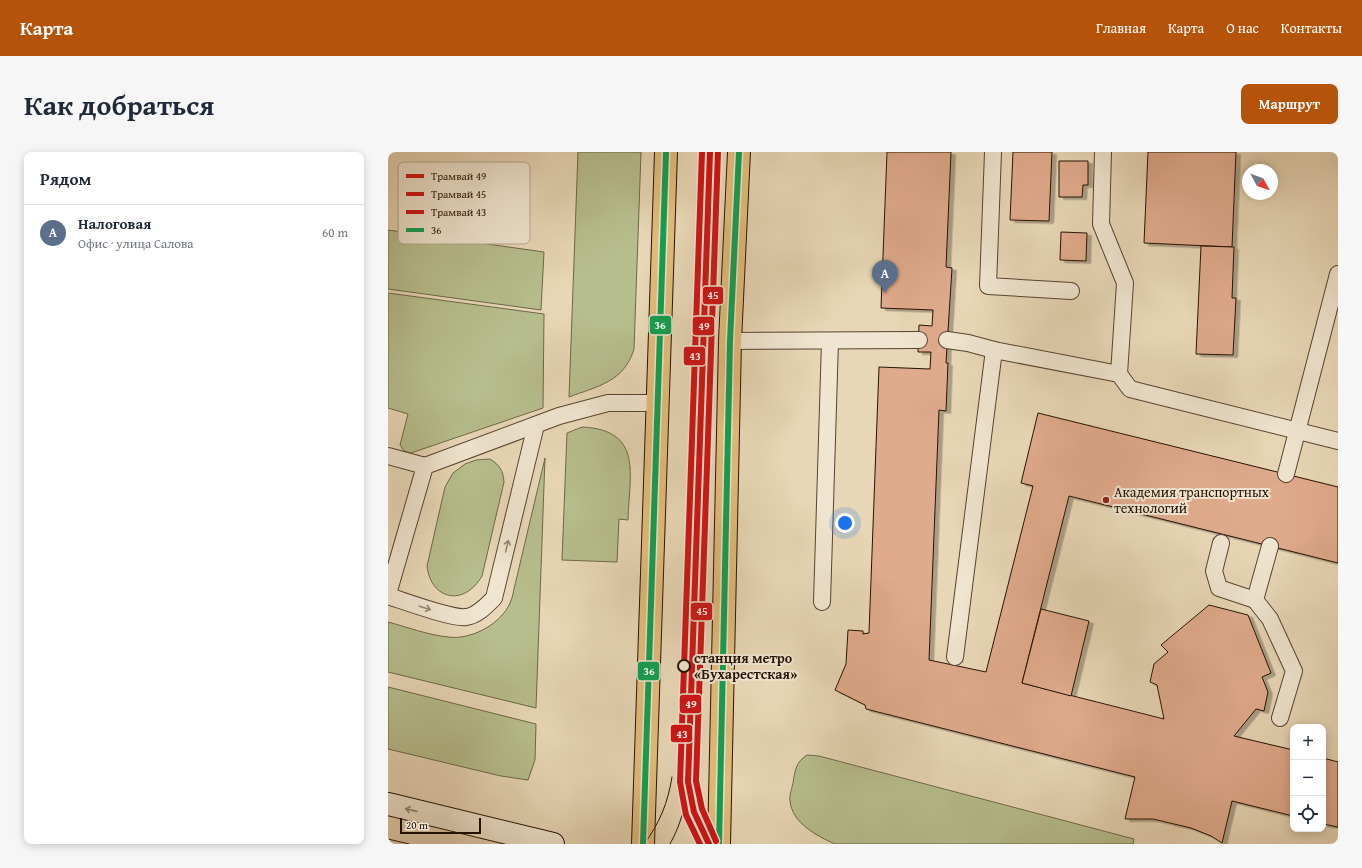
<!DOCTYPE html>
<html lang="ru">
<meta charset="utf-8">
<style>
:root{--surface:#fff;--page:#f6f6f7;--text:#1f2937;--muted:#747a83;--line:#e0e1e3;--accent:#b45309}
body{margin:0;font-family:"Gentium Book Plus",serif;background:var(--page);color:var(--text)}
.controls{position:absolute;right:12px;bottom:12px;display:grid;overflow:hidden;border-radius:8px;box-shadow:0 2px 10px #0003}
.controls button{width:36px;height:36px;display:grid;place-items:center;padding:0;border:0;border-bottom:1px solid var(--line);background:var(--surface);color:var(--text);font:20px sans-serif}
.compass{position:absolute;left:854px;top:12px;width:36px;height:36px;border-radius:50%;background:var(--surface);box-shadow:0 2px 10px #0003;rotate:131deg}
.scale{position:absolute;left:12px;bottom:10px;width:81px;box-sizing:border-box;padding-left:4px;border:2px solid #251204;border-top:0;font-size:11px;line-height:14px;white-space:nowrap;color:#251204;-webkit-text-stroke:3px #f0e5d0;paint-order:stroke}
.you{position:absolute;left:457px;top:371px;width:14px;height:14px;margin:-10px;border:3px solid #fff;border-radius:50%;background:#1a73e8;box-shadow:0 0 0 6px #1a73e833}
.badge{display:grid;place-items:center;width:26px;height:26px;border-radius:50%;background:var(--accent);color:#fff;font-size:13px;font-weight:700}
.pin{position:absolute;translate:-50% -33px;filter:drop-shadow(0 1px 2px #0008)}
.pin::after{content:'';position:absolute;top:21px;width:14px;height:12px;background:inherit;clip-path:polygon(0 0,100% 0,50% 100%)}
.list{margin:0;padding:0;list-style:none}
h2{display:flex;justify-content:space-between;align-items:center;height:52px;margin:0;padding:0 16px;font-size:17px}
h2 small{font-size:13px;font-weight:400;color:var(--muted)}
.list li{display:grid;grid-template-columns:26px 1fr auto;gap:12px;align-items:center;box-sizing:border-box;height:56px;padding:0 16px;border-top:1px solid var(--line)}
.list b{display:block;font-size:15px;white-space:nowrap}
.list p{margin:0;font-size:13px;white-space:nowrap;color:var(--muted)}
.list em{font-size:13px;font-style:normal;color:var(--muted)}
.icon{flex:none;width:22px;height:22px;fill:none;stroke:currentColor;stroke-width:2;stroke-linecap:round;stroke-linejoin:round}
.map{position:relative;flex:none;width:950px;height:692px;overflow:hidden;border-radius:8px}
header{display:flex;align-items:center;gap:24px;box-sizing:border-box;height:56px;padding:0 20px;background:var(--accent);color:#fff}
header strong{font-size:19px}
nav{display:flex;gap:22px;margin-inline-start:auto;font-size:14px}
.intro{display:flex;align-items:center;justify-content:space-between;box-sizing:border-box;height:96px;padding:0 24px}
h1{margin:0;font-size:28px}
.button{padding:10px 18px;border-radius:8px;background:var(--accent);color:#fff;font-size:14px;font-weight:700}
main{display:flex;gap:24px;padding:0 24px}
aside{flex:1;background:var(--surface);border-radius:8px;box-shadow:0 2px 10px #0003}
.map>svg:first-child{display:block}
.green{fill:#b7be8d;stroke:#6e6848}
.building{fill:#e0aa8c;stroke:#251204;filter:url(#shadow)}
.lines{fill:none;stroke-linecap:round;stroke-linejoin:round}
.service-casing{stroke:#564330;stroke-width:18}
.secondary-casing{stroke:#251204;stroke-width:24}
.primary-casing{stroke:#251204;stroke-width:24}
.service{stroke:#f0e5d0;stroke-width:16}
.secondary{stroke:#f0e5d0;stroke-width:22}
.primary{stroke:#e4bc7b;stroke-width:22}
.tram{stroke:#251204;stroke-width:1}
.bus-1-casing{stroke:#f0e5d0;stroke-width:9}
.bus-1{stroke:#11a051;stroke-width:6}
.tram-1-casing{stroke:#f0e5d0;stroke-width:9}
.tram-2-casing{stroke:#f0e5d0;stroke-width:9}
.tram-3-casing{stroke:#f0e5d0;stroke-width:9}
.tram-1{stroke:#ce1417;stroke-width:6}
.tram-2{stroke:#ce1417;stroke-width:6}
.tram-3{stroke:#ce1417;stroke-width:6}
.oneway{stroke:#958674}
.poi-dot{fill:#8f2418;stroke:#f0e5d0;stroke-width:1.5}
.stop-dot{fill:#f0e5d0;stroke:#251204;stroke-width:2}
.labels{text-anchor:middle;stroke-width:4;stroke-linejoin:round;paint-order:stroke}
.poi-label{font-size:14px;fill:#251204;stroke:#f0e5d0;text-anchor:start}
.stop-label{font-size:14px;font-weight:bold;fill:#251204;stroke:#f0e5d0;text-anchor:start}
.key{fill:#f0e5d0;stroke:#b3a693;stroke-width:1}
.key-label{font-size:11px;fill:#251204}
.line-badge{stroke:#f0e5d0;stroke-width:1.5}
.badge-label{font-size:11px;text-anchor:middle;font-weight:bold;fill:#fff}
</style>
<header>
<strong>Карта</strong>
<nav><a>Главная</a><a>Карта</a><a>О нас</a><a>Контакты</a></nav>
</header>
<div class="intro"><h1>Как добраться</h1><a class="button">Маршрут</a></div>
<main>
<aside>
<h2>Рядом<small></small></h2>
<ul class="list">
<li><span class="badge" style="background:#5c6f8a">A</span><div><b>Налоговая</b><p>Офис · улица Салова</p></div><em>60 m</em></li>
</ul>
</aside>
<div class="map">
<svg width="950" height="692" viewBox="0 0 950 692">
<defs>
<filter id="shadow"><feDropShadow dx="4.5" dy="2.5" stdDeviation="0" flood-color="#0004"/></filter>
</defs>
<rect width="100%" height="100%" fill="#e8d7b6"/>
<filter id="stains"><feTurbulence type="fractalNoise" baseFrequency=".005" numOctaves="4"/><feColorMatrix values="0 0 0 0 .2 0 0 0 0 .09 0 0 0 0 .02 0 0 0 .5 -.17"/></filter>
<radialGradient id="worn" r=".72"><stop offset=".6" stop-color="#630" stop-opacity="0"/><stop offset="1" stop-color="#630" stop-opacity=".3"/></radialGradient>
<!-- green -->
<g class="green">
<path d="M190 0H253L246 197C236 230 210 234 181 245Z"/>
<polygon points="0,78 156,100 153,158 0,137"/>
<polygon points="0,141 156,162 155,256 23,301 16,299 12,293 20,262 0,256"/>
<path d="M194 275C256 278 241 323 240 368L231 367 229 410 174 408 179 281Z"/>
<path d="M157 306 148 556 0 520V470C19 475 40 483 60 485 82 488 109 474 120 455 123 450 125 443 126 437Z"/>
<path d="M102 307C112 313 115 319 116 330L94 424C76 455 43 448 39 414L57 335 65 321 77 312 88 308Z"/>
<polygon points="0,535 148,572 147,608 140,628 113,624 0,597"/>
<path d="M419 603 431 604 746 687 745 692H447C429 684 404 671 402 649 401 644 404 636 405 631 407 618 408 610 419 603Z"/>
</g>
<!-- building -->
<g class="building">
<polygon points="499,0 563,0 558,115 564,116 558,211 560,211 558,259 551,258 541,508 598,520 645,334 633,331 650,261 950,335 950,411 681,344 634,531 776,567 769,533 762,530 766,512 780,500 773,493 821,453 860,463 883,521 874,525 880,540 876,559 868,557 846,584 905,598 905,664 844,649 834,691 823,684 803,676 765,667 737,667 747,625 478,557 477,553 447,538 458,512 460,478 475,479 475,482 481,481 491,215 542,217 543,200 530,200 531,173 544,174 545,158 493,156"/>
<polygon points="625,0 664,0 661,69 622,68"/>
<polygon points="760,0 848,0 844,95 756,91"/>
<polygon points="671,9 700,9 700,33 695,33 694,45 671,45"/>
<polygon points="673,80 699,81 698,109 672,108"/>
<polygon points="813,94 846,95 844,146 848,146 845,203 808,202"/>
<polygon points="653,457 701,469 683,544 634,531"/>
<polygon points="935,606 950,610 950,675 935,672"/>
</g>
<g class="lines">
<!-- service casing -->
<g class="service-casing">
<g id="service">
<polyline points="605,0 600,134 683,139"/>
<polyline points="715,0 713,72 737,131 731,222"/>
<polyline points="559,188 580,191 606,198 731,222 742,237 950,289"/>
<polyline points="342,189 531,188"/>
<polyline points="0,304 37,314"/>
<polyline points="898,322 950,122"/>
<polyline points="833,391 826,419 831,436 867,448 882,467 906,519 892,566"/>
<polyline points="0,442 37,314 171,264 220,251 270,251"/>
<path d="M0 444C16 449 64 467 78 465 89 464 99 453 106 446L148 273"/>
<polyline points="867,448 882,394"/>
<polyline points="434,450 442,189"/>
<polyline points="567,505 606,198"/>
</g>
</g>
<!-- secondary casing -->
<g class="secondary-casing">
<polyline id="secondary" points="0,652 165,692"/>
</g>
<!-- primary casing -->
<g class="primary-casing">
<g id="primary">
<polyline points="255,692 278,0"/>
<polyline points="331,692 342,189 351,0"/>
</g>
</g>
<!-- service -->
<use href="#service" class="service"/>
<!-- secondary -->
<use href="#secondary" class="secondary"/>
<!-- primary -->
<use href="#primary" class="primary"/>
<!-- tram -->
<g class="tram">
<polyline points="0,687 21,692"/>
<path d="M256 692C272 671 280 650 284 625"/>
<path d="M282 692C293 672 298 653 300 630"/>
</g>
<!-- bus-1 casing -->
<g class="bus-1-casing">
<g id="bus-1">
<polyline points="255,692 278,0"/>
<polyline points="331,692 342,189 351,0"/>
</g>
</g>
<!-- bus-1 -->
<use href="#bus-1" class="bus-1"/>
<!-- tram-1 casing -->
<g class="tram-1-casing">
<polyline id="tram-1" points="321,692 306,660 300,630 322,0"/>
</g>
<!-- tram-2 casing -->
<g class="tram-2-casing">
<polyline id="tram-2" points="328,689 314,657 308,629 330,0"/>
</g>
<!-- tram-3 casing -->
<g class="tram-3-casing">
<polyline id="tram-3" points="312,692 298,663 292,630 314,0"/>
</g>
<!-- tram-1 -->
<use href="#tram-1" class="tram-1"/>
<!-- tram-2 -->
<use href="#tram-2" class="tram-2"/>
<!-- tram-3 -->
<use href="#tram-3" class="tram-3"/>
</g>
<!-- one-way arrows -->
<defs><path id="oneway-shaft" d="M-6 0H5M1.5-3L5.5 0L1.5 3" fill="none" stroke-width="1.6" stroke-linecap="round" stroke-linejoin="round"/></defs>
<g class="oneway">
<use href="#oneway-shaft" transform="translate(119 394) rotate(-77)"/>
<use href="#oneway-shaft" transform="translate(37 456) rotate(17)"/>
<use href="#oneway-shaft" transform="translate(23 658) rotate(-167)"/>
</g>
<!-- markers -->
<circle class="poi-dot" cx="718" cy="348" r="4"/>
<circle class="stop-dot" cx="296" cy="514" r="6"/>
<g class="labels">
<!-- poi labels -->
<g class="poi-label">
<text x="726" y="345">Академия транспортных<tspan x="726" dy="16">технологий</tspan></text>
</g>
<!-- stop labels -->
<g class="stop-label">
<text x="306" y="511">станция метро<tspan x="306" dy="16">«Бухарестская»</tspan></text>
</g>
</g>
<!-- legend -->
<rect x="10" y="10" width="132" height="82" rx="6" class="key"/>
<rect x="18" y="22" width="18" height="4" fill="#ce1417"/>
<rect x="18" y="40" width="18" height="4" fill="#ce1417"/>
<rect x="18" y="58" width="18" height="4" fill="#ce1417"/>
<rect x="18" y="76" width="18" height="4" fill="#11a051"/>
<g class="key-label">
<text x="43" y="28">Трамвай 49</text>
<text x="43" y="46">Трамвай 45</text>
<text x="43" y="64">Трамвай 43</text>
<text x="43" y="82">36</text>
</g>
<g class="line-badge">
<rect x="314" y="134" width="22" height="19" rx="4" fill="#ce1417"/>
<rect x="261" y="163" width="23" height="20" rx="4" fill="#11a051"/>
<rect x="304" y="164" width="23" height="20" rx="4" fill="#ce1417"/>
<rect x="295" y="194" width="23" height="20" rx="4" fill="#ce1417"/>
<rect x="302" y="450" width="23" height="19" rx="4" fill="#ce1417"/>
<rect x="249" y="509" width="23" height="20" rx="4" fill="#11a051"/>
<rect x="291" y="542" width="23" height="20" rx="4" fill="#ce1417"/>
<rect x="282" y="572" width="23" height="19" rx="4" fill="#ce1417"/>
</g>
<g class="badge-label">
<text x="325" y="147">45</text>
<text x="272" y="177">36</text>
<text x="316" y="178">49</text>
<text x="307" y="208">43</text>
<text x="314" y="463">45</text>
<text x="261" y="523">36</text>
<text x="303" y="556">49</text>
<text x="294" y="586">43</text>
</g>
<rect width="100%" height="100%" filter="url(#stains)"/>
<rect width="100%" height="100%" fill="url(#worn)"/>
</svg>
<div class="controls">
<button>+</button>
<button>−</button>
<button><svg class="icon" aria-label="locate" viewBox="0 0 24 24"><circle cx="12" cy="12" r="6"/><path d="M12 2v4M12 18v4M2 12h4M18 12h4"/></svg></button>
</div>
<svg class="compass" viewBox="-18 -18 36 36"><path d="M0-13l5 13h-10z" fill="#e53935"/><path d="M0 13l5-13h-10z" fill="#747a83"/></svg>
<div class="scale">20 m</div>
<div class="you"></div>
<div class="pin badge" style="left:497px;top:141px;background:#5c6f8a">A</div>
</div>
</main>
